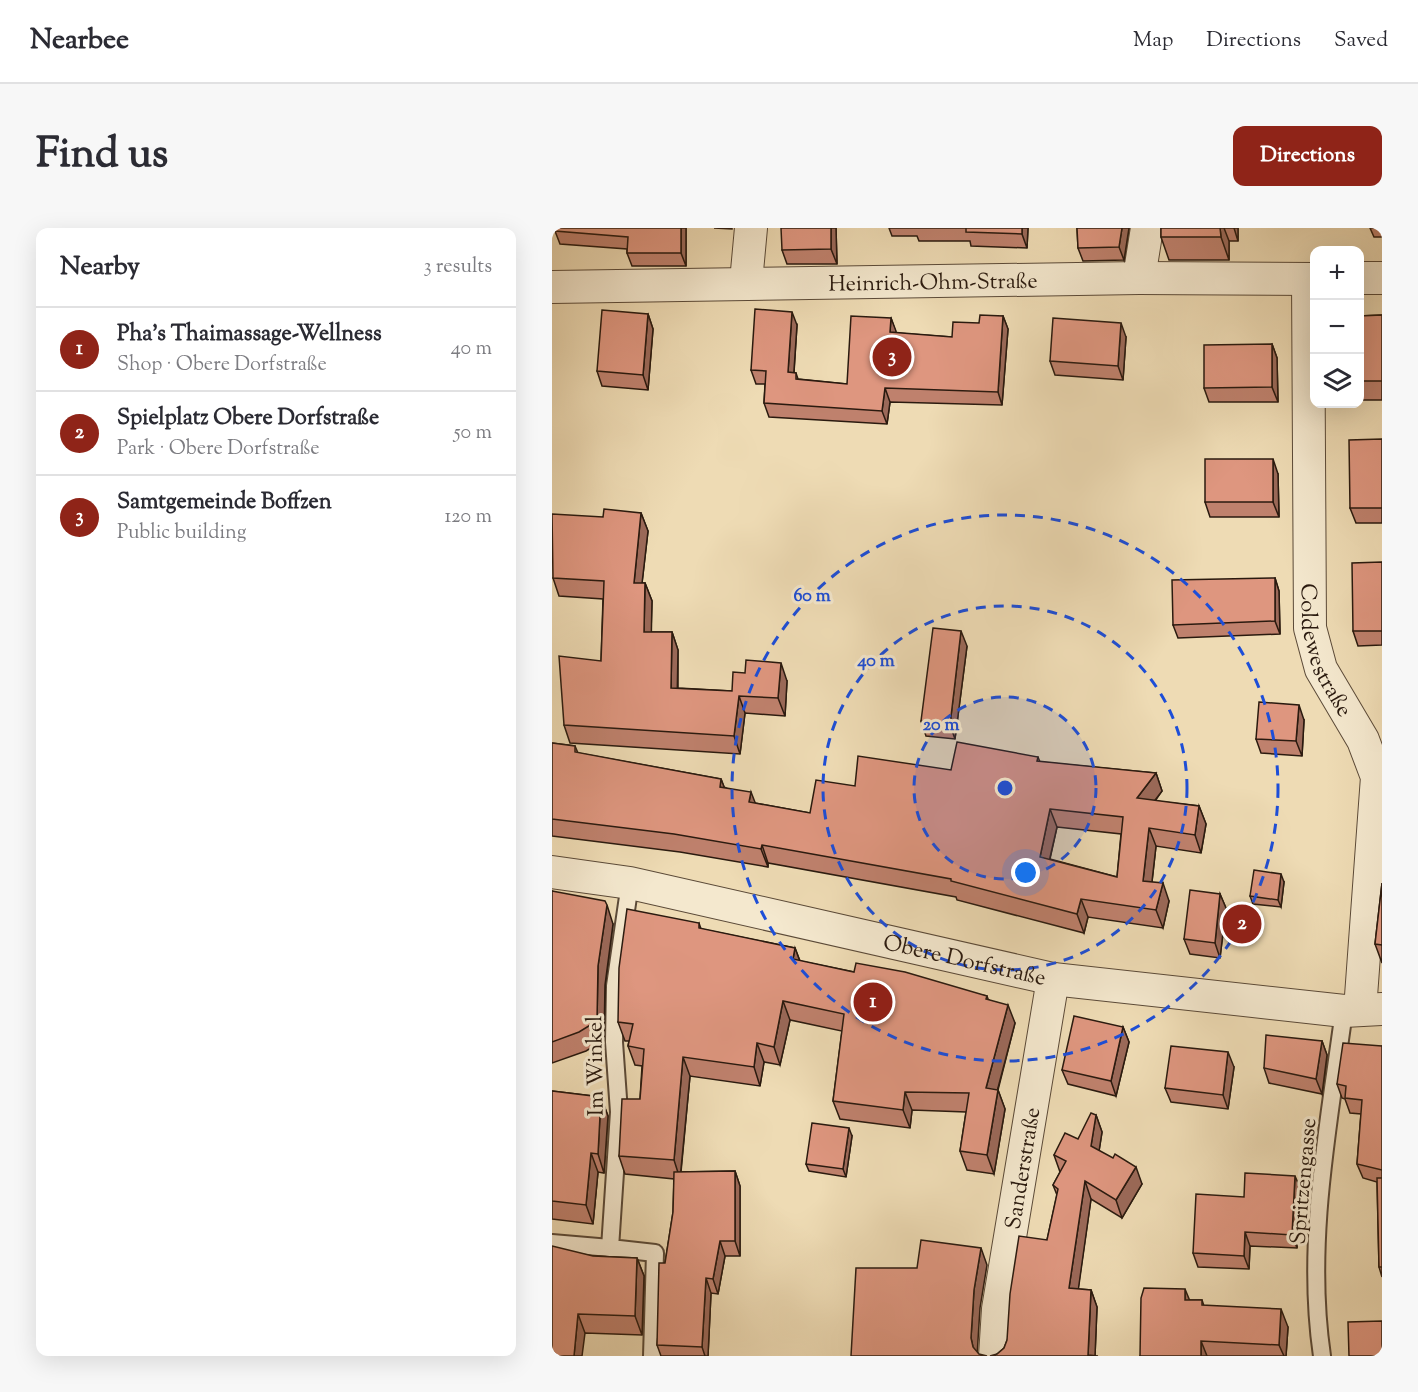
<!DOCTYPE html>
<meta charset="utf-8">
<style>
:root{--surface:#fff;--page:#f7f7f7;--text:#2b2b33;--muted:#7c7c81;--line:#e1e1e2;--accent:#8f2418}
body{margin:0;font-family:"Sorts Mill Goudy",serif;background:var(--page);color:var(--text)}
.controls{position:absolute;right:18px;top:18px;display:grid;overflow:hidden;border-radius:12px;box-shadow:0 6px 24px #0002}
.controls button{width:54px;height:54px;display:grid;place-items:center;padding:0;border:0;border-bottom:2px solid var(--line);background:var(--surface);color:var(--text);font:30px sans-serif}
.you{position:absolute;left:474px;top:645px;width:21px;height:21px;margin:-15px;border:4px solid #fff;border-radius:50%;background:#1a73e8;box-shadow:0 0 0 9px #1a73e833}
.badge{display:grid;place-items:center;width:39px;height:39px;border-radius:50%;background:var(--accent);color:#fff;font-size:20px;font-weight:700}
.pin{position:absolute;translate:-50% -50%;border:3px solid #fff;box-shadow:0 2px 6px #0006}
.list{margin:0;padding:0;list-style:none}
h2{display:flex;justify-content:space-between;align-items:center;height:78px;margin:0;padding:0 24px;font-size:26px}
h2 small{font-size:20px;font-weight:400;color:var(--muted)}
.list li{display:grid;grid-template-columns:39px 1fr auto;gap:18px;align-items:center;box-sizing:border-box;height:84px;padding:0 24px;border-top:2px solid var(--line)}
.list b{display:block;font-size:22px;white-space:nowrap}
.list p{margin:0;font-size:20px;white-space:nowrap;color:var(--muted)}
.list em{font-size:20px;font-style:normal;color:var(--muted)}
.icon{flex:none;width:33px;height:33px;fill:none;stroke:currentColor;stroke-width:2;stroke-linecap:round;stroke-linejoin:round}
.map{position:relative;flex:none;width:830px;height:1128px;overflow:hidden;border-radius:12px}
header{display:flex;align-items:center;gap:36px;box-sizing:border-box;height:84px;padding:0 30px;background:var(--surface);border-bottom:2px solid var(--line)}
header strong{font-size:28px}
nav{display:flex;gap:33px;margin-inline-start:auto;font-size:21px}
.intro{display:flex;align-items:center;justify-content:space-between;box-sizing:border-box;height:144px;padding:0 36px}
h1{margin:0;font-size:42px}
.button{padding:15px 27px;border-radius:12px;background:var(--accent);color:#fff;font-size:21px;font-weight:700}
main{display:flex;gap:36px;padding:0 36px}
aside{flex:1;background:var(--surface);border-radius:12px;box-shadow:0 6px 24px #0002}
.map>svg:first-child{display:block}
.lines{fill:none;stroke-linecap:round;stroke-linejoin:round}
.service-casing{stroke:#5b4a38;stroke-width:20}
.minor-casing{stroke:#5b4a38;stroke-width:34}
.service{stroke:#f4e8ce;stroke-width:16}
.minor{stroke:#f4e8ce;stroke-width:32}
.wall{fill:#bf816d;stroke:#2a1a0f;stroke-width:1.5;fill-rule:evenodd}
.shaded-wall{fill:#9b6959;stroke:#2a1a0f;stroke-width:1.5}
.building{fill:#de967f;stroke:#2a1a0f;stroke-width:1.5;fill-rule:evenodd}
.ring{fill:none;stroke:#1d4ed8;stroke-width:3;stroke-dasharray:10 8}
.labels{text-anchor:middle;stroke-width:6;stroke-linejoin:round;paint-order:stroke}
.street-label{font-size:22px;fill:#2a1a0f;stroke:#f4e8ce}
.centre{fill:#1d4ed8;stroke:#f4e8ce;stroke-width:3}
.ring-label{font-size:18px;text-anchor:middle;font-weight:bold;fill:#1d4ed8;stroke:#f4e8ce;stroke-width:6;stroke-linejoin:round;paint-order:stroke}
</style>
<header>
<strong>Nearbee</strong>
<nav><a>Map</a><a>Directions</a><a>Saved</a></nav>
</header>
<div class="intro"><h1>Find us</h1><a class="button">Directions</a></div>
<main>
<aside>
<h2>Nearby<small>3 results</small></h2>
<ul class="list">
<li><span class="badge">1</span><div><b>Pha's Thaimassage-Wellness</b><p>Shop · Obere Dorfstraße</p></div><em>40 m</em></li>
<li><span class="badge">2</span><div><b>Spielplatz Obere Dorfstraße</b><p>Park · Obere Dorfstraße</p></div><em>50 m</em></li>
<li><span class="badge">3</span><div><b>Samtgemeinde Boffzen</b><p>Public building</p></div><em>120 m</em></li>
</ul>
</aside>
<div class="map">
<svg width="830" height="1128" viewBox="0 0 830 1128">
<rect width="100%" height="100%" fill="#eedbb4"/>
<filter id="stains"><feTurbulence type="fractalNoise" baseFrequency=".00333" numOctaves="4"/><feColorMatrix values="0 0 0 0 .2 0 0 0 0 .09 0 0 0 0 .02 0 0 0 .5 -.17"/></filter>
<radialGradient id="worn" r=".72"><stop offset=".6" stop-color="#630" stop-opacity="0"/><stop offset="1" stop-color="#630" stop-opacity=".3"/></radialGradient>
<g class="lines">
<!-- service casing -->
<g class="service-casing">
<g id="service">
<polyline points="78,655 63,758 62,814 67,884 58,1020 103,1025 100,1128"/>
<polyline points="0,1015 58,1020"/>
<path d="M770 1128C753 1014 777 895 792 783"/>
</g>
</g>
<!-- minor casing -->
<g class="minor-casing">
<g id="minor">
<polyline points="587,50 595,0"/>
<polyline points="808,50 830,50"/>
<path id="s1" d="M756 51 758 400 769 441 811 512 825 549 808 782"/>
<polyline points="194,54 199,0"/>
<path id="s2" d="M0 59 587 50 762 51"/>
<path id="s3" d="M0 644 78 655 501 751 792 783 830 781"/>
<path id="s4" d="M443 1128 446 1081 501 751"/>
</g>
</g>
<!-- service -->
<use href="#service" class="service"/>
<!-- minor -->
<use href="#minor" class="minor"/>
</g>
<!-- wall -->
<g class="wall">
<polygon points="3,0 134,0 134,38 80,38 75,25 75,21 8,16 3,3"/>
<polygon points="162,0 180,0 180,1"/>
<polygon points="284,0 285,36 235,36 230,22"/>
<polygon points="337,0 476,0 475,20 419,18 418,13 367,13 365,8 340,8"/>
<polygon points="525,0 577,0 572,32 531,33 526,20"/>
<polygon points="609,0 686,0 686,13 677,13 677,32 617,32 609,9"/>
<polygon points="818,0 830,0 830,9 822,9"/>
<polygon points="96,86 101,101 96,162 50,158 45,143"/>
<polygon points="830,87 830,172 807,172 807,88"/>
<polygon points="451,88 456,101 450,177 338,174 335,196 217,189 212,175 213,156 204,156 199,142 245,97 242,145 244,145 246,151 295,156 339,90 344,105 400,109 427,95"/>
<polygon points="574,109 571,152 503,147 498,133"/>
<polygon points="720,116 725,130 726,174 657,174 652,160"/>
<polygon points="830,211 830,295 804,295 798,280"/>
<polygon points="726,246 727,289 658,289 653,274"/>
<polygon points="89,285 96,303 90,355 93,355 100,373 99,404 120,404 126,422 126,460 180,463 235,453 233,488 193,485 188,526 18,515 12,497 49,433 51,371 7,368 1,350 51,289"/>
<polygon points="830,334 830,417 806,418 801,403"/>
<polygon points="723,350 727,363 728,406 626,410 621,397"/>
<polygon points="415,418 403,511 374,508 369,493"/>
<polygon points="752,492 750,528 709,525 704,511"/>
<path d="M0 515 23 518 26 525 169 551 172 559 203 575 258 585 303 558 399 542 486 529 488 534 604 545 610 563 603 573 647 578 654 596 649 625 604 618 600 654 617 673 611 700 536 689 532 705 405 672 404 669 216 635V639L128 624 0 608ZM505 599 569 606 565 649 498 631Z"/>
<polygon points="732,654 729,679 701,676 698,668"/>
<polygon points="830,655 830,735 823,716"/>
<polygon points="0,663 61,696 53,757 52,812 34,823 0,835"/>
<polygon points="668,666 674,680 668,730 638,726 632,711"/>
<polygon points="147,695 149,701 243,720 248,733 302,744 435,768 436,771 463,795 446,862 453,881 442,946 415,942 408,923 414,884 360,882 358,900 288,891 281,873 290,803 238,792 228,837 212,834 208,858 138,848 129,944 183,943 188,958 188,1028 173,1028 166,1066 159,1065 156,1128 109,1128 105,1117 113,1035 121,984 122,951 73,946 67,928 88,871 90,838 83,837 76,818 77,813 73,813 66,794"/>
<polygon points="571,799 577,814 564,868 516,856 510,842"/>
<polygon points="770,813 775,827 770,866 717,855 712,840"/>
<polygon points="830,818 830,1049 827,1039 825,954 811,950 805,936 809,886 798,885 793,871 790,870 785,856"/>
<polygon points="682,839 676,881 619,874 613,860"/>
<polygon points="0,863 49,869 56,888 52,945 46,944 41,996 0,991"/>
<polygon points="544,887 550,904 547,923 590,956 570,990 539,971 526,1061 539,1062 545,1079 543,1128 445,1126 452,1120 495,1012 505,967 501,957 508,944 502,927 526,911"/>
<polygon points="300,908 294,949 257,943 254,936"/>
<polygon points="749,962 745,1020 698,1018 697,1041 646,1039 641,1025 692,969"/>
<polygon points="41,1028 85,1030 92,1048 90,1107 33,1105 0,1128"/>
<polygon points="637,1072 650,1072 652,1078 736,1099 734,1128 588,1128"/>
</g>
<!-- shaded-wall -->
<g class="shaded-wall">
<polygon points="129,0 134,0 134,38 129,25"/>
<polygon points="279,0 284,0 285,36 279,21"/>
<polygon points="470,0 476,0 475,20 470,6"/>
<polygon points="570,0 577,0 572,32 567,19"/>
<polygon points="668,0 672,0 677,13 677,32 669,9"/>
<polygon points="682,0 686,0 686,13"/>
<polygon points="240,84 245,97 241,157 236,144"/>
<polygon points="96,86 101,101 96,162 91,147"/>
<polygon points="451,88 456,101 450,177 446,164"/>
<polygon points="339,90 344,103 343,118 338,104"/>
<polygon points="569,95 574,109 571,152 566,138"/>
<polygon points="720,116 725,130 726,174 720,159"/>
<polygon points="333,160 338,174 335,196 330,183"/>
<polygon points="721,231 726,246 727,289 721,274"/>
<polygon points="89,285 96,303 88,373 82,355"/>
<polygon points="723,350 727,363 728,406 723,393"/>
<polygon points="93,355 100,373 99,422 92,404"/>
<polygon points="409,403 415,418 403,511 398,497"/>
<polygon points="120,404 126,422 125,478 119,460"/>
<polygon points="229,435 235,453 233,488 226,470"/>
<polygon points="187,468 193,485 188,526 182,508"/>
<polygon points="747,477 752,492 750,528 744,513"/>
<polygon points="604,545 610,563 591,588 585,570"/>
<polygon points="169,551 176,569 168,559"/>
<polygon points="199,564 206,582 197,574"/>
<polygon points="647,578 654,596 649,625 643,607"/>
<polygon points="498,581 505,599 494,647 488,629"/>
<polygon points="597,600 604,618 598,671 591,653"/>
<polygon points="210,617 216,635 216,639 209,621"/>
<polygon points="729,646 732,654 729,679 726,672"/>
<polygon points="611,655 617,673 611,700 604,682"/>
<polygon points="668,666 674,680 668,730 663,715"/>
<polygon points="529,671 536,689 532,705 525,686"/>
<polygon points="55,677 61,696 53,757 52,812 45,793 46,738"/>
<polygon points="243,720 250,739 241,731"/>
<polygon points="231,773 238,792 228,837 222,819"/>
<polygon points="456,777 463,795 441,879 434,860"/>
<polygon points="571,799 577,814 564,868 559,853"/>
<polygon points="770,813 775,827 770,866 764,851"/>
<polygon points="205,815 212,834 208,858 202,839"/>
<polygon points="676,824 682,839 676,881 671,867"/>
<polygon points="131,829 138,848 128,951 122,932"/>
<polygon points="446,862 453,881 442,946 435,927"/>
<polygon points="353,864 360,882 358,900 351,882"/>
<polygon points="49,869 56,888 52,945 46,926"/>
<polygon points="544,887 550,904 545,936 539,918"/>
<polygon points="297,900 300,908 294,949 291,941"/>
<polygon points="39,925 46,944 41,996 34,977"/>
<polygon points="584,939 590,956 570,990 564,972"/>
<polygon points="183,943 188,958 188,1028 183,1013"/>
<polygon points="743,948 749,962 745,1020 740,1007"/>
<polygon points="533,953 539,971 524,1078 517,1060"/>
<polygon points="693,1004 698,1018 697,1041 692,1028"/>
<polygon points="168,1013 173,1028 166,1066 161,1051"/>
<polygon points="429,1020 435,1037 428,1080 425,1128 421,1119 419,1110 422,1062"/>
<polygon points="85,1030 92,1048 90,1107 83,1088"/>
<polygon points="154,1050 159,1065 156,1128 153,1128 150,1119"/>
<polygon points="633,1061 640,1078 633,1072"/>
<polygon points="539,1062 545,1079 543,1128 536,1128"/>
<polygon points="729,1081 736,1099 734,1128 732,1128 727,1117"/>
<polygon points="26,1086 33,1105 30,1128 22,1128"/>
<polygon points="649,1113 655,1128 649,1128"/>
</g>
<!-- building -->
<g class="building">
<polygon points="3,0 129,0 129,25 75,25 76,9 3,3"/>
<polygon points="229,0 279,0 279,21 230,22"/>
<polygon points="414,0 470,0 470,6 414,4"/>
<polygon points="525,0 570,0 567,19 526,20"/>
<polygon points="609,0 668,0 669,9 609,9"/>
<polygon points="203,81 240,84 236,144 244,145 244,151 295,156 299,88 339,90 338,104 400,109 401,94 427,95 428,87 451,88 446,164 333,160 330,183 212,175 214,143 199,142"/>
<polygon points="50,82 96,86 91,147 45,143"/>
<polygon points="830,87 830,153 807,153 807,88"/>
<polygon points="501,90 569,95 566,138 498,133"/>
<polygon points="720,116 720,159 652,160 652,117"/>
<polygon points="830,211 830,280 798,280 797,212"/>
<rect x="653" y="231" width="68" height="43"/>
<polygon points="52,281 89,285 82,355 93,355 92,404 120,404 119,460 180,463 181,444 193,445 194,432 229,435 226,470 187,468 182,508 12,497 7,428 49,433 52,353 1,350 0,286 51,289"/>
<polygon points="830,334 830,403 801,403 800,335"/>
<polygon points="723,350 723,393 621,397 620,352"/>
<polygon points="381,400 409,403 398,497 369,493"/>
<polygon points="707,474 747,477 744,513 704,511"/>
<path d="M405 514 486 529 485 533 604 545 585 570 647 578 643 607 597 600 591 653 611 655 604 682 529 671 525 686 399 653V651L210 617 209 621 122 606 0 591V515L23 518V524L169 551 168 559 199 564 197 574 258 585 264 552 303 558 306 528 399 542ZM498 581 571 589 565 649 488 629Z"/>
<polygon points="702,642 729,646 726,672 698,668"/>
<polygon points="830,655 830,717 823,716"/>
<polygon points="638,662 668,666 663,715 632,711"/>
<polygon points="0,663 53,673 55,677 46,738 45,793 27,804 0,814"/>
<polygon points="75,681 147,695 147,700 243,720 241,731 302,744 304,735 353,744 435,768 434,771 456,777 434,860 446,862 435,927 408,923 417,865 353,864 351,882 281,873 292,786 231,773 222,819 205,815 202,839 131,829 122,932 67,928 70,871 88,871 92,821 76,818 81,796 66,794 67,740"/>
<polygon points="522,788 571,799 559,853 510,842"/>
<polygon points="714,807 770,813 764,851 712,840"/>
<polygon points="791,815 830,818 830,942 805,936 810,872 793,870 794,858 785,856"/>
<polygon points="619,818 676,824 671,867 613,860"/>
<polygon points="0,863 49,869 46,926 39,925 34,977 0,973"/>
<polygon points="539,885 544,887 539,918 561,930 563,926 584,939 564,972 533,953 517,1060 539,1062 536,1127 546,1128 438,1128 445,1126 452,1120 455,1112 458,1066 467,1008 495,1012 506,961 501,957 514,933 502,927 513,905 526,911"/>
<polygon points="260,895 297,900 291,941 254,936"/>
<polygon points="183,943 183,1013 168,1013 161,1051 154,1050 150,1119 105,1117 107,1035 113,1035 121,984 122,944"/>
<polygon points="693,945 743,948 740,1007 693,1004 692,1028 641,1025 644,966 692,969"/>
<polygon points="825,950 830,950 830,1039 827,1039"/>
<polygon points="369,1012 429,1020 422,1062 419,1110 421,1119 427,1126 435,1128 299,1128 304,1040 365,1040"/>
<polygon points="0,1018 41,1028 85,1030 83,1088 26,1086 22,1128 0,1128"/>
<polygon points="592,1060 633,1061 633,1072 650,1072 650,1077 729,1081 727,1117 649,1113 649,1128 588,1128 589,1070"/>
<polygon points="830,1093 830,1128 797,1128 796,1094"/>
</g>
<!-- distance rings -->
<circle cx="453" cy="560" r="91" fill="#1d4ed8" fill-opacity=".12"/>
<g class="ring">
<circle cx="453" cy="560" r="91"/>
<circle cx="453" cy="560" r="182"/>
<circle cx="453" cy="560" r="273"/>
</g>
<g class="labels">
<!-- street labels -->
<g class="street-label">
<text dy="8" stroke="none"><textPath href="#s2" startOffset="381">Heinrich-Ohm-Straße</textPath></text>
<text dy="8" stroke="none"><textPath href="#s1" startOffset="374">Coldewestraße</textPath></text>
<text dy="8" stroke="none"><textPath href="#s3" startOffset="422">Obere Dorfstraße</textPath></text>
<text transform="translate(42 838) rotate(-91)" y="8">Im Winkel</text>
<text dy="8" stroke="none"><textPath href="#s4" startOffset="190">Sanderstraße</textPath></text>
<text transform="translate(750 953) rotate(-85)" y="8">Spritzengasse</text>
</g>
</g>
<circle cx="453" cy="560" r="9" class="centre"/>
<g class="ring-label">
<text x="260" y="373">60 m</text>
<text x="324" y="438">40 m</text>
<text x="389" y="502">20 m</text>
</g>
<rect width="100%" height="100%" filter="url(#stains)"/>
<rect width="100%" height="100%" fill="url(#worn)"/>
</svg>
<div class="controls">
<button>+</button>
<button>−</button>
<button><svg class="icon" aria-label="layers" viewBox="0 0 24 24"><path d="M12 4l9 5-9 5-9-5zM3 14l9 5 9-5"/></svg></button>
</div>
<div class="you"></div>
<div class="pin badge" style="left:321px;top:774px">1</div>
<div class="pin badge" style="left:690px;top:696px">2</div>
<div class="pin badge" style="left:340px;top:129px">3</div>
</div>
</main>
